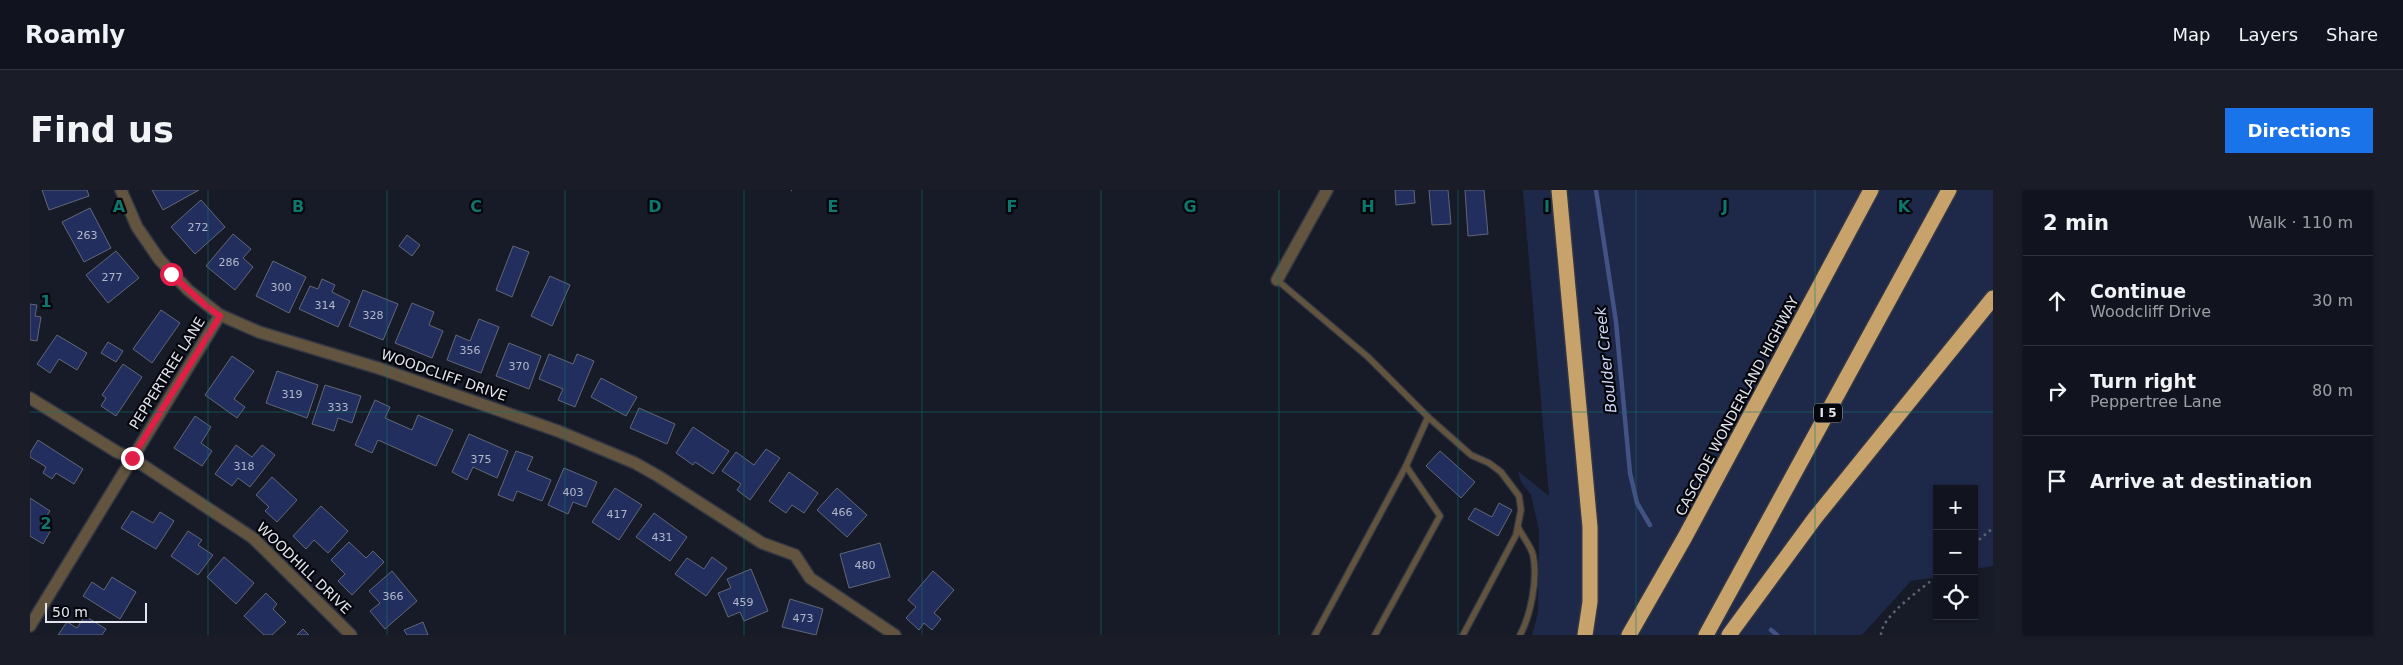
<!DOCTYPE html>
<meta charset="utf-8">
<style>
:root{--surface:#11141e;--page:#1a1d27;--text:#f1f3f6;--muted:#9c9ea4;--line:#30333c;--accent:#1a73e8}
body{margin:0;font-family:"DejaVu Sans",sans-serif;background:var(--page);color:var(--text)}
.controls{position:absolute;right:15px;bottom:15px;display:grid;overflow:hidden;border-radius:0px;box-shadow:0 1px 4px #0004}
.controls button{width:45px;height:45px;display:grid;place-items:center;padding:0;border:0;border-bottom:1px solid var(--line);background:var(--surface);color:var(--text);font:25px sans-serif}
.scale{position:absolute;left:15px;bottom:12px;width:102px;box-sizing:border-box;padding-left:5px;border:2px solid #e2e5ee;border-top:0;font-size:14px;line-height:18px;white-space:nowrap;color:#e2e5ee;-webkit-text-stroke:4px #05060b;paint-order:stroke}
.stop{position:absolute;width:15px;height:15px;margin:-11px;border:4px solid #e11d48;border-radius:50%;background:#fff}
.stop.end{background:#e11d48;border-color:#fff;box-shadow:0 1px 5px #0008}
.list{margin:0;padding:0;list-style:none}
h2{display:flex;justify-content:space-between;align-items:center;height:65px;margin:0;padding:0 20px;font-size:21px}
h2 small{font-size:16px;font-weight:400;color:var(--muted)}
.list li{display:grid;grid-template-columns:32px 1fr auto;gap:15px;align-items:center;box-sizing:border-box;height:90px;padding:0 20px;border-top:1px solid var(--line)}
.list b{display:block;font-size:19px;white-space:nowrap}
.list p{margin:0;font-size:16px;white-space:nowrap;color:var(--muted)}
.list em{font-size:16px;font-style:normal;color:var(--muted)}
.icon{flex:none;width:28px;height:28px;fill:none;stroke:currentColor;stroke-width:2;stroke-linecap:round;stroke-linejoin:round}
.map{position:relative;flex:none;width:1963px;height:445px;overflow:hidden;border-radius:0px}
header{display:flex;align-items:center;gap:30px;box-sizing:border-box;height:70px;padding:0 25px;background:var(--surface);border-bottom:1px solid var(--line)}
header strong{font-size:24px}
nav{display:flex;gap:28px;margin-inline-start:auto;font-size:18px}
.intro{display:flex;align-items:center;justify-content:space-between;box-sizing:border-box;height:120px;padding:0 30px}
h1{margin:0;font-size:35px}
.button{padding:12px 22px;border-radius:0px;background:var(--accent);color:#fff;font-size:18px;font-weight:700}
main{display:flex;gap:30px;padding:0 30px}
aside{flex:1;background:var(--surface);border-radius:0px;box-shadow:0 1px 4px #0004}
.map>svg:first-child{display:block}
.green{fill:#1e2849}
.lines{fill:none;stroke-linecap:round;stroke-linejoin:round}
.stream{stroke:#435284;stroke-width:4.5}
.building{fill:#222f5e;stroke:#616777}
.lane-casing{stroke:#333744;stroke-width:8}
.street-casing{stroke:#333744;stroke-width:14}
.highway-casing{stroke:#333744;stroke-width:18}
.path{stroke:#5f636f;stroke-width:2.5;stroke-dasharray:2.5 4;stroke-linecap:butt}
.lane{stroke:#62543e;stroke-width:5.5}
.street{stroke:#62543e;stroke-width:11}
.highway{stroke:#c7a36b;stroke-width:15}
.route{stroke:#e11d48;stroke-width:6}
.grid{fill:none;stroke:#0f766e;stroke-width:1;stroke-opacity:0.55}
.labels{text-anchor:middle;stroke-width:4.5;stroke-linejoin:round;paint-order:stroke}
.number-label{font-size:11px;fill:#b2b8ca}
.shield{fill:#05060b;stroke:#a0a2aa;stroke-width:1}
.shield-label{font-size:12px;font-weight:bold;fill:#e2e5ee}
.street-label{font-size:14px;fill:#e2e5ee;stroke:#05060b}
.water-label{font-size:15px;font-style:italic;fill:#cdd9f9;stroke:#05060b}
.grid-label{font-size:16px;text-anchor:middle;font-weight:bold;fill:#0f766e;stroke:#05060b;stroke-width:4.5;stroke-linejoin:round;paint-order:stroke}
</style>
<header>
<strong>Roamly</strong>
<nav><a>Map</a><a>Layers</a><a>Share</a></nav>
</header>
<div class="intro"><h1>Find us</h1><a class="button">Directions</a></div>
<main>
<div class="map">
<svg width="1963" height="445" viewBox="0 0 1963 445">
<rect width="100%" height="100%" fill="#171b28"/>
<!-- green -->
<polygon class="green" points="1493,0 1963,0 1963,376 1944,379 1944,299 1907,299 1907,387 1881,391 1832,445 1502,445 1508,423 1509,340 1501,305 1491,292 1488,281 1519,306"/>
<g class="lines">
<!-- stream -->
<g class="stream">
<polyline points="1566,0 1586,132 1600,283 1607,313 1620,335"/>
<polyline points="1741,440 1747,445"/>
</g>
</g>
<!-- building -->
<g class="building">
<polygon points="12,0 57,0 59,6 19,20"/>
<polygon points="122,0 169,0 133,20"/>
<polygon points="1365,0 1384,0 1385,13 1366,15"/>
<polygon points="1399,0 1418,0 1421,34 1402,35"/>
<polygon points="1435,0 1454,0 1458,44 1438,46"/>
<polygon points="171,10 195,37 165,64 141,37"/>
<polygon points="60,18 81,58 54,72 32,32"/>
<polygon points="203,44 221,59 213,68 223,77 205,100 176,76"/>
<polygon points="377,45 390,55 382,66 369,56"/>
<polygon points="483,56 499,62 482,107 466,100"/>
<polygon points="86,61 109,88 78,113 56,85"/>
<polygon points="243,71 276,87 259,123 226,106"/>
<polygon points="520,86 540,95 522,136 501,126"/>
<polygon points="292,89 305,95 302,102 320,111 308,137 269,119 280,96 288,99"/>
<polygon points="333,100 368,114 353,150 319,136"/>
<polygon points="382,113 404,122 399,135 413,141 402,168 365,153"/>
<polygon points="0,114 7,115 5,126 11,127 7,151 0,150"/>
<polygon points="131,120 150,133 122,173 103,159"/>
<polygon points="449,129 469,137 451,183 417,170 426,145 440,151"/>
<polygon points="27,145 57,163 47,180 29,169 20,183 7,174"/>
<polygon points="78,152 93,161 86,172 71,163"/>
<polygon points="479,153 511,166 499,199 466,186"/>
<polygon points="519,164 543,174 547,164 564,171 545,217 528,210 533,199 509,189"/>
<polygon points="202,166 224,181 204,209 215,217 207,228 175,205"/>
<polygon points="93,174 112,187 86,226 71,216 76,208 72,205"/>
<polygon points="247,181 288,195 277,228 236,213"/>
<polygon points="571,188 607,207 596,226 561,207"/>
<polygon points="295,195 331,206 322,233 308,228 304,241 282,234"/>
<polygon points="345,210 360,217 355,228 382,240 388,225 423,240 406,276 348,250 342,263 325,255"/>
<polygon points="609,218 645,234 637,254 600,238"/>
<polygon points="165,226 181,237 171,253 182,261 172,276 144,258"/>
<polygon points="663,237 699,261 683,284 665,272 663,275 646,263"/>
<polygon points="439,244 478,261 467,288 443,277 437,290 422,282"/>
<polygon points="8,250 53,279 44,294 26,283 22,289 13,283 16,277 0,267 0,263"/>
<polygon points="206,255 222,267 232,255 245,265 220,297 208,288 202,296 185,284"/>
<polygon points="736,259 750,268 720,310 707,300 711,294 692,281 706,262 724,275"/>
<polygon points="486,261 503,267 497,280 521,290 512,311 487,301 483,311 468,305"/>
<polygon points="1410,261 1445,292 1431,308 1396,276"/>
<polygon points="534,278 567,292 556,317 543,312 538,324 518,315"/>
<polygon points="759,282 788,303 774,323 762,315 756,323 739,311"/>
<polygon points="242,287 267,310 247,332 235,321 239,317 226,305"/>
<polygon points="585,298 612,315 589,350 562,332"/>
<polygon points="807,298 837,325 817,347 787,320"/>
<polygon points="0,308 20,321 11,334 21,340 13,354 0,346"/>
<polygon points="1469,313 1482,320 1468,346 1438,329 1445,318 1462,327"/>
<polygon points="291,316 318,341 298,363 284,350 276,359 263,346"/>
<polygon points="102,321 123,333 130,322 144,331 126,359 91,338"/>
<polygon points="624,323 657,347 640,371 606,347"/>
<polygon points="158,341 172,350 168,355 183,365 168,385 141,366"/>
<polygon points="319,352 336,368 343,361 354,372 322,405 308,391 315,384 301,370"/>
<polygon points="850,353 860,387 819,398 810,364"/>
<polygon points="194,367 224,393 206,414 177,387"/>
<polygon points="682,367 697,378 676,406 645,384 657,368 674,379"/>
<polygon points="721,379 738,421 714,431 710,422 698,427 688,403 701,398 697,389"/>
<polygon points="362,381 387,411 355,439 340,421 350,413 339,401"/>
<polygon points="903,381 924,400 904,423 911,429 902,440 894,433 889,440 876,428 886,417 878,410"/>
<polygon points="82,387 106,402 90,429 53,406 62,392 74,400"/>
<polygon points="236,403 247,414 243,419 256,432 242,445 234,445 214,426"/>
<polygon points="760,409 793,419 786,445 752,437"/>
<polygon points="55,426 76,439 72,445 28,445 37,432 47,438"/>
<polygon points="393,432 398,445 377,445 374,440"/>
<polygon points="273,439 279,445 267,445"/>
</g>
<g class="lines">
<!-- lane casing -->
<g class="lane-casing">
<g id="lane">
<polyline points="1247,90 1338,167 1398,227 1441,265 1459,273 1471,282 1489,306 1491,320 1486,345 1433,445"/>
<path d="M1488 337C1492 346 1501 356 1503 365 1508 388 1501 425 1490 445"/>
<polyline points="1285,445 1376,276 1398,227"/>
<polyline points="1345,445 1410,326 1376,276"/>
</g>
</g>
<!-- street casing -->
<g class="street-casing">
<g id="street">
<polyline points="91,0 107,37 129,69 158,100 190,125 229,142 348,178 528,241 605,273 628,286 732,353 765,365 780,388 865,445"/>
<polyline points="1247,90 1297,0"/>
<polyline points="0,208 87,262 102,268 223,348 321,445"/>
<polyline points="0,436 190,125"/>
</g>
</g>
<!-- highway casing -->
<g class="highway-casing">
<g id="highway">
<polyline points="1529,0 1560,337 1560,412 1555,445"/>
<polyline points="1599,445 1655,347 1841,0"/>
<polyline points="1676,445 1919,0"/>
<polyline points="1699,445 1785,328 1963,108"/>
</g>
</g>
<!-- path -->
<g class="path">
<polyline points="761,0 762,0"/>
<polyline points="1944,354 1963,338"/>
<path d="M1851 445C1851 426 1893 398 1907 386"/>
</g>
<!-- lane -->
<use href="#lane" class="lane"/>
<!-- street -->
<use href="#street" class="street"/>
<!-- highway -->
<use href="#highway" class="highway"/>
</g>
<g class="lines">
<!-- route -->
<polyline class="route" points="102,268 190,126 176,116 141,84"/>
</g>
<!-- grid -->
<path class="grid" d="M178 0V445M357 0V445M535 0V445M714 0V445M892 0V445M1071 0V445M1249 0V445M1428 0V445M1606 0V445M1785 0V445M0 222H1963"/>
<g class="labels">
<!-- number labels -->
<g class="number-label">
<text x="168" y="41">272</text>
<text x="57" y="49">263</text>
<text x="199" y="76">286</text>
<text x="82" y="91">277</text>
<text x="251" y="101">300</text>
<text x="295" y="119">314</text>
<text x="343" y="129">328</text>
<text x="440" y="164">356</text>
<text x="489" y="180">370</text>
<text x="262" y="208">319</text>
<text x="308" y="221">333</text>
<text x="451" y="273">375</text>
<text x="214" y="280">318</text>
<text x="543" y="306">403</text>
<text x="812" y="326">466</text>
<text x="587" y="328">417</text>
<text x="632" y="351">431</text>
<text x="835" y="379">480</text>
<text x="363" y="410">366</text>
<text x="713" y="416">459</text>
<text x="773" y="432">473</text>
</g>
<!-- shield labels -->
<rect class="shield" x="1784" y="213.5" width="28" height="19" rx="4"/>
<g class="shield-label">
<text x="1798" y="227">I 5</text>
</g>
<!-- street labels -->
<g class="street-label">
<text transform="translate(137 183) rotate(-58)" y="5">PEPPERTREE LANE</text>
<text transform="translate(414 185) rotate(19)" y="5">WOODCLIFF DRIVE</text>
<text transform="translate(1707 216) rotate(-62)" y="5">CASCADE WONDERLAND HIGHWAY</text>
<text transform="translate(274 378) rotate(44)" y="5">WOODHILL DRIVE</text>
</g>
<!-- water labels -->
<g class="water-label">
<text transform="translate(1576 170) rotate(-96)" y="5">Boulder Creek</text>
</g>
</g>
<g class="grid-label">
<text x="89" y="22">A</text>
<text x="268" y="22">B</text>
<text x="446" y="22">C</text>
<text x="625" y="22">D</text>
<text x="803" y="22">E</text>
<text x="982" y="22">F</text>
<text x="1160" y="22">G</text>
<text x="1338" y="22">H</text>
<text x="1517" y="22">I</text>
<text x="1695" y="22">J</text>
<text x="1874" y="22">K</text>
<text x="16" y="117">1</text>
<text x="16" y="339">2</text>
</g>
</svg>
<div class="controls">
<button>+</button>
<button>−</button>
<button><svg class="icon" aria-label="locate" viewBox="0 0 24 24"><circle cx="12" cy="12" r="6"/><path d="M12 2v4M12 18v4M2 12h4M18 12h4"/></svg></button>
</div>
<div class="scale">50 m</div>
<div class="stop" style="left:141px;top:84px"></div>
<div class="stop end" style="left:102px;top:268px"></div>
</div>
<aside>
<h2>2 min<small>Walk · 110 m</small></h2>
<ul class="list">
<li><svg class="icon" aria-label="ahead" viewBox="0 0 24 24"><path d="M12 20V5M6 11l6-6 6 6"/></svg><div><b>Continue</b><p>Woodcliff Drive</p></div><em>30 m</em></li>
<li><svg class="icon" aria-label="right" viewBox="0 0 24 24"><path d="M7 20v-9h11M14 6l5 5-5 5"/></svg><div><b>Turn right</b><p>Peppertree Lane</p></div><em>80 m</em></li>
<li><svg class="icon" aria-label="arrive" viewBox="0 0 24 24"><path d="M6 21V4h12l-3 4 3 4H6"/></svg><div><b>Arrive at destination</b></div></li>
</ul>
</aside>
</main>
